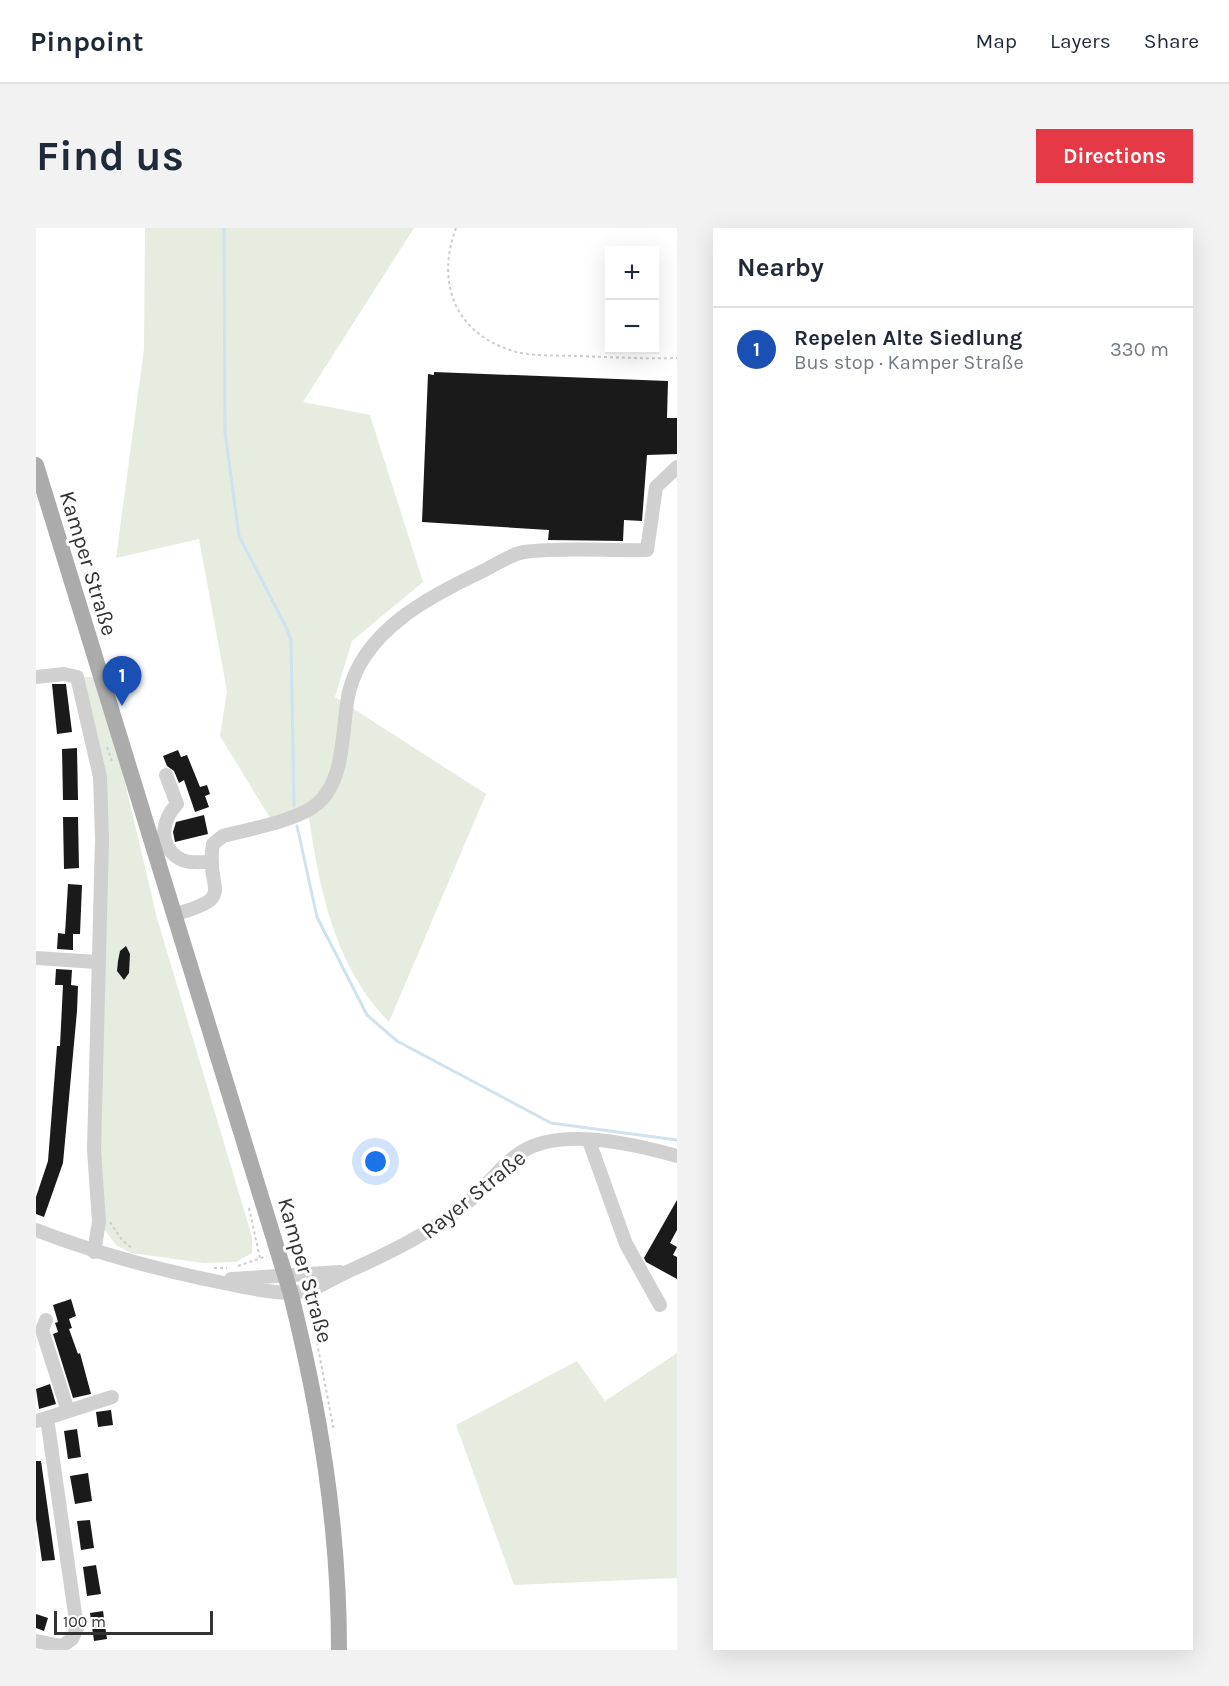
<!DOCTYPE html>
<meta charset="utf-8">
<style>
:root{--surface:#fff;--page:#f2f2f3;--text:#1f2937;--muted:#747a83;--line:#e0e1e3;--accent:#e63946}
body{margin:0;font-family:Karla,sans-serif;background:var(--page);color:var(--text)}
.controls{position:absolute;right:18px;top:18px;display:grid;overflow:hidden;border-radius:0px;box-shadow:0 6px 24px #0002}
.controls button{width:54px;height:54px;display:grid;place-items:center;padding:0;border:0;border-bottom:2px solid var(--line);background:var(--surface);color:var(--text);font:30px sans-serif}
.scale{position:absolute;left:18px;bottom:15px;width:159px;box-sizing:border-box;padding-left:6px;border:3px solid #333;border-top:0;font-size:16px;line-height:21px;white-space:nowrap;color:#333;-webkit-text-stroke:4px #fff;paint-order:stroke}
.you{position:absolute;left:340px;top:934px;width:21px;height:21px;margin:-15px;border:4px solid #fff;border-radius:50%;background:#1a73e8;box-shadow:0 0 0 9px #1a73e833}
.badge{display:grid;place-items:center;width:39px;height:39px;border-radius:50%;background:var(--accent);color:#fff;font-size:20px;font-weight:700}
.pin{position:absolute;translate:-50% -50px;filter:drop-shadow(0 2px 3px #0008)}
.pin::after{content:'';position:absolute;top:32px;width:21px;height:18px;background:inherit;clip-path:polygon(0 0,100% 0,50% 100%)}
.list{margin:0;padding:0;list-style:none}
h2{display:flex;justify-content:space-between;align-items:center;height:78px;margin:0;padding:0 24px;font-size:26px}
h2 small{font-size:20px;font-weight:400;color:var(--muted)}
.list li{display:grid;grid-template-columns:39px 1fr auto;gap:18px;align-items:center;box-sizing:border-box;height:84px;padding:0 24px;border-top:2px solid var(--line)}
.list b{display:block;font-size:22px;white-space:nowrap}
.list p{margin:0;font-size:20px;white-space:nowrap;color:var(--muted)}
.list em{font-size:20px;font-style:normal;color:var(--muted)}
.map{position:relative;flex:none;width:641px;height:1422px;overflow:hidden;border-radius:0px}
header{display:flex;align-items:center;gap:36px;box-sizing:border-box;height:84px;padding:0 30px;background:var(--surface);border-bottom:2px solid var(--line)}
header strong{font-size:28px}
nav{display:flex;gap:33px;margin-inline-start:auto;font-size:21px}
.intro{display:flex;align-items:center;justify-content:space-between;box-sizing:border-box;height:144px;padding:0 36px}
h1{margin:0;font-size:42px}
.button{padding:15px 27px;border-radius:0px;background:var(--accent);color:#fff;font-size:21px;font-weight:700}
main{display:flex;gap:36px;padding:0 36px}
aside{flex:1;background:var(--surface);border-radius:0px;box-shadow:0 6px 24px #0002}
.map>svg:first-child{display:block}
.green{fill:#e6ecdf}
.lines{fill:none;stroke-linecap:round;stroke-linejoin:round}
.stream{stroke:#cfe2ee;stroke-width:3}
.building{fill:#1a1a1a}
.path{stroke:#cdcdcd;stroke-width:2;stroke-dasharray:3 3;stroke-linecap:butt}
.minor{stroke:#d0d0d0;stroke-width:14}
.major{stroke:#ababab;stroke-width:16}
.labels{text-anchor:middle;stroke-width:6;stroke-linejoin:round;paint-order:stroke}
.street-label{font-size:22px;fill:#333;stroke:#fff}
</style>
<header>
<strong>Pinpoint</strong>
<nav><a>Map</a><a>Layers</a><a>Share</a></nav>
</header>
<div class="intro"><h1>Find us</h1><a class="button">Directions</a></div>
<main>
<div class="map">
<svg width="641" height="1422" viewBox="0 0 641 1422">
<rect width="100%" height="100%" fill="#fff"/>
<!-- green -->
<g class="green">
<path d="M109 0H378L267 174 334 187 387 354 316 413 299 469 450 566 353 794C299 739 284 664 273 590L239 598 184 508 191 463 163 311 80 330 108 121Z"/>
<polygon points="41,449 64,449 121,690 216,1009 216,1025 200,1034 168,1035 95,1025 80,1017 63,994 64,549"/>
<polygon points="641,1125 641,1350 478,1357 420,1197 541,1133 569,1173"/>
</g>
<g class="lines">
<!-- stream -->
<g class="stream">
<polyline points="188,0 189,204 203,308 250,399 255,413 258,578"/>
<polyline points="261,598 281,689 331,787 361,813 515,895 641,912"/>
</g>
</g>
<!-- building -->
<g class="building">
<polygon points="398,144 632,153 631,190 641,190 641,226 611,227 606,293 588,292 587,313 512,312 513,302 386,294 392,146 398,147"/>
<polygon points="16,456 30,456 36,504 21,506"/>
<polygon points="41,520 42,572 27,572 26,521"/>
<polygon points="142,522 145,529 151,527 164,559 171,557 174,566 169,568 173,579 159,584 148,552 143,555 138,543 131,538 127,528"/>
<polygon points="168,587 172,606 139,614 137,604 140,594"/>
<polygon points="27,589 42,589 43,640 28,641"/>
<polygon points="32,656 46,657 44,706 37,706 37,722 21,721 22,705 29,706"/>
<polygon points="90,718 94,726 93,745 88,752 81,743 82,733 84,723"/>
<polygon points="20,741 36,742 35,757 42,758 41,783 27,935 8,989 0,986 0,969 12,933 21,818 24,818 27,757 19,757"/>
<polygon points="641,972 641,1002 634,1015 641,1019 637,1027 641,1029 641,1051 610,1034 608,1030"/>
<polygon points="35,1071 40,1088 33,1091 36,1100 33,1101 42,1126 44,1125 55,1166 37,1170 17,1106 22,1104 19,1095 22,1094 17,1077"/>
<polygon points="14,1156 20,1176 3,1181 0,1161"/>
<polygon points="75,1182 77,1197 62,1199 60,1184"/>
<polygon points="41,1201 45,1229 32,1231 28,1203"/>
<polygon points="0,1233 5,1233 19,1332 6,1333 0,1291"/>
<polygon points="52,1245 56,1273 39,1276 34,1248"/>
<polygon points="54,1292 58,1320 45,1322 41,1293"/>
<polygon points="60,1337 65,1366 51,1368 47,1339"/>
<polygon points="67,1383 71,1411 58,1413 54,1385"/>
<polygon points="0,1386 12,1390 8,1403 0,1400"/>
</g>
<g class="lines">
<!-- path -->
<g class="path">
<path d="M420 0C400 54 418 105 477 123 497 129 519 127 540 128 574 129 607 131 641 130"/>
<polyline points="71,519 77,536"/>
<polyline points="213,980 224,1030"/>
<polyline points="74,994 86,1012 97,1021"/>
<polyline points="256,1022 261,1024 266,1036"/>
<polyline points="202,1038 231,1028"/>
<polyline points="178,1040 191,1040"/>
<polyline points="278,1073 277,1094 298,1203"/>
</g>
<!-- minor -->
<g class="minor">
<polyline points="0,449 28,446 41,449 64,549 66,611 58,922 63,994 58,1024"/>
<path d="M130 547 141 576C127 591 121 615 141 629 150 636 163 634 173 634"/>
<path d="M139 686C204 669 168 661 177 616L187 608C213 601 261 593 281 576 311 551 305 498 313 464 328 402 394 368 447 343 459 337 475 326 488 324 528 319 571 323 611 322L620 259 641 239"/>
<polyline points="0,730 61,734"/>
<polyline points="553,913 590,1016 624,1077"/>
<path d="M0 1002C62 1026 123 1042 188 1055 214 1060 248 1069 274 1062 286 1058 299 1049 311 1044 355 1024 395 1005 432 974 454 956 470 929 497 918 536 902 602 917 641 928"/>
<polyline points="195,1051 304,1044"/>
<polyline points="10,1092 6,1102 32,1183"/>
<polyline points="11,1190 76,1169"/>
<polyline points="0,1193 11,1190 41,1400 36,1411 26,1418 0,1413"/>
</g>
<!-- major -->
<path class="major" d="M0 237 254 1063C284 1183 303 1298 303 1422"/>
</g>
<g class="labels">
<!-- street labels -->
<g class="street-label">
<text transform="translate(53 335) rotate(73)" y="8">Kamper Straße</text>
<text transform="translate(437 966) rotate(-39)" y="8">Rayer Straße</text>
<text transform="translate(270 1042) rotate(74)" y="8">Kamper Straße</text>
</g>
</g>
</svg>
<div class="controls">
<button>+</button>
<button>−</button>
</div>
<div class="scale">100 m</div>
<div class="you"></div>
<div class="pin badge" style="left:86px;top:478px;background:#1a4fb4">1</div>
</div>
<aside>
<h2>Nearby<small></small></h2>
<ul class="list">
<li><span class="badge" style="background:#1a4fb4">1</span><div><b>Repelen Alte Siedlung</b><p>Bus stop · Kamper Straße</p></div><em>330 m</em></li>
</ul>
</aside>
</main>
